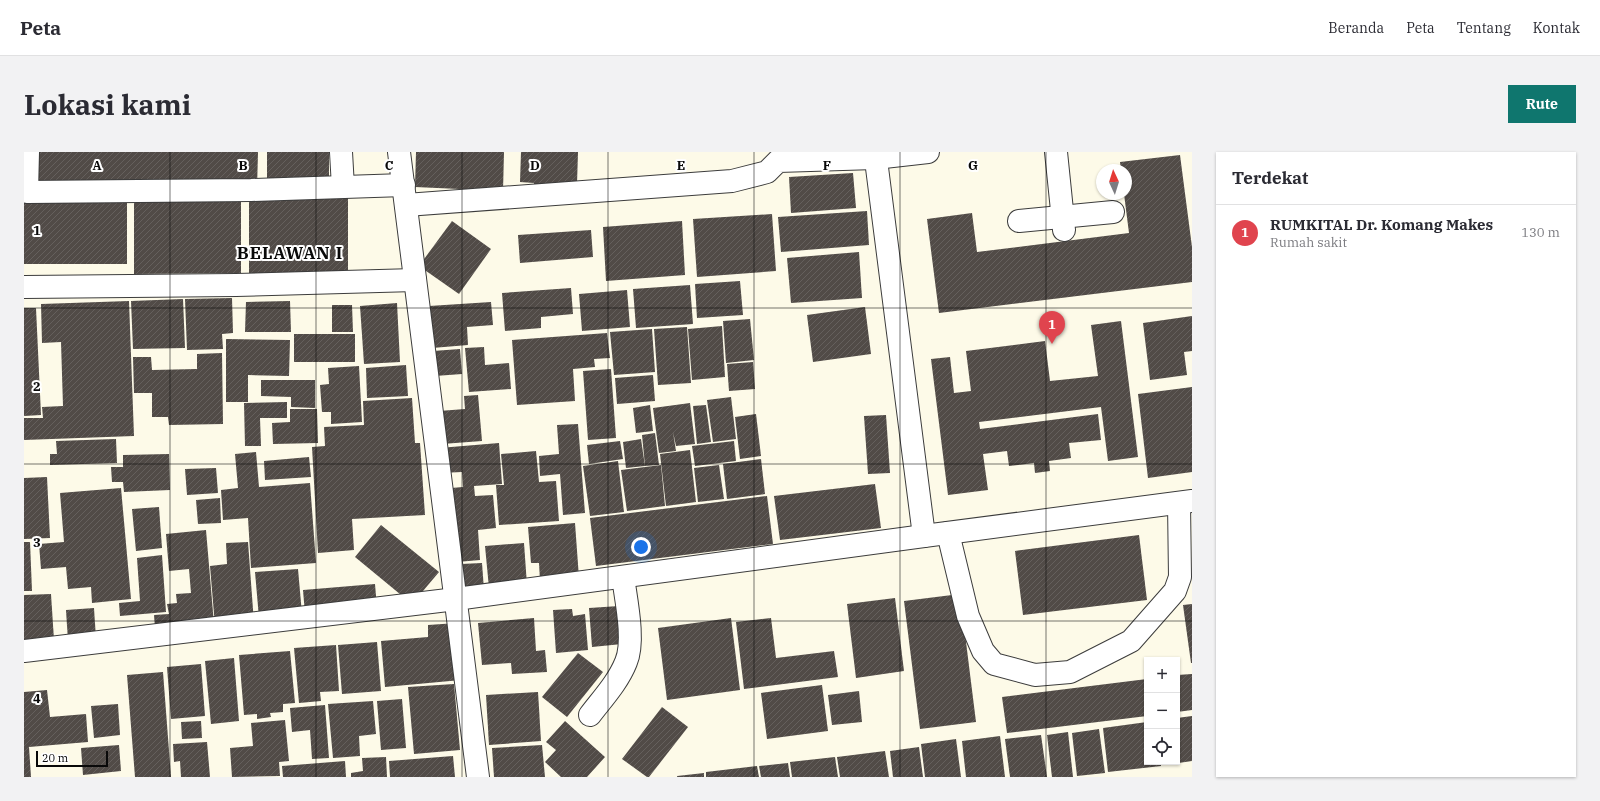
<!DOCTYPE html>
<html lang="id">
<meta charset="utf-8">
<style>
:root{--surface:#fff;--page:#f2f2f3;--text:#2b2b33;--muted:#7c7c81;--line:#e1e1e2;--accent:#0f766e}
body{margin:0;font-family:"IBM Plex Serif",serif;background:var(--page);color:var(--text)}
.controls{position:absolute;right:12px;bottom:12px;display:grid;overflow:hidden;border-radius:0px;box-shadow:0 1px 3px #0004}
.controls button{width:36px;height:36px;display:grid;place-items:center;padding:0;border:0;border-bottom:1px solid var(--line);background:var(--surface);color:var(--text);font:20px sans-serif}
.compass{position:absolute;left:1072px;top:12px;width:36px;height:36px;border-radius:50%;background:var(--surface);box-shadow:0 1px 3px #0004;rotate:356deg}
.scale{position:absolute;left:12px;bottom:10px;width:72px;box-sizing:border-box;padding-left:4px;border:2px solid #090909;border-top:0;font-size:11px;line-height:14px;white-space:nowrap;color:#090909;-webkit-text-stroke:3px #fff;paint-order:stroke}
.you{position:absolute;left:617px;top:395px;width:14px;height:14px;margin:-10px;border:3px solid #fff;border-radius:50%;background:#1a73e8;box-shadow:0 0 0 6px #1a73e833}
.badge{display:grid;place-items:center;width:26px;height:26px;border-radius:50%;background:var(--accent);color:#fff;font-size:13px;font-weight:700}
.pin{position:absolute;translate:-50% -33px;filter:drop-shadow(0 1px 2px #0008)}
.pin::after{content:'';position:absolute;top:21px;width:14px;height:12px;background:inherit;clip-path:polygon(0 0,100% 0,50% 100%)}
.list{margin:0;padding:0;list-style:none}
h2{display:flex;justify-content:space-between;align-items:center;height:52px;margin:0;padding:0 16px;font-size:17px}
h2 small{font-size:13px;font-weight:400;color:var(--muted)}
.list li{display:grid;grid-template-columns:26px 1fr auto;gap:12px;align-items:center;box-sizing:border-box;height:56px;padding:0 16px;border-top:1px solid var(--line)}
.list b{display:block;font-size:15px;white-space:nowrap}
.list p{margin:0;font-size:13px;white-space:nowrap;color:var(--muted)}
.list em{font-size:13px;font-style:normal;color:var(--muted)}
.icon{flex:none;width:22px;height:22px;fill:none;stroke:currentColor;stroke-width:2;stroke-linecap:round;stroke-linejoin:round}
.map{position:relative;flex:none;width:1168px;height:625px;overflow:hidden;border-radius:0px}
header{display:flex;align-items:center;gap:24px;box-sizing:border-box;height:56px;padding:0 20px;background:var(--surface);border-bottom:1px solid var(--line)}
header strong{font-size:19px}
nav{display:flex;gap:22px;margin-inline-start:auto;font-size:14px}
.intro{display:flex;align-items:center;justify-content:space-between;box-sizing:border-box;height:96px;padding:0 24px}
h1{margin:0;font-size:28px}
.button{padding:10px 18px;border-radius:0px;background:var(--accent);color:#fff;font-size:14px;font-weight:700}
main{display:flex;gap:24px;padding:0 24px}
aside{flex:1;background:var(--surface);border-radius:0px;box-shadow:0 1px 3px #0004}
.map>svg:first-child{display:block}
.building{fill:url(#building-hatch)}
.lines{fill:none;stroke-linecap:round;stroke-linejoin:round}
.minor-casing{stroke:#3c3c3c;stroke-width:24}
.minor{stroke:#fff;stroke-width:22}
.grid{fill:none;stroke:#090909;stroke-width:1;stroke-opacity:0.55}
.labels{text-anchor:middle;stroke-width:4;stroke-linejoin:round;paint-order:stroke}
.district-label{font-size:17px;font-weight:bold;letter-spacing:1px;fill:#090909;stroke:#fff}
.grid-label{font-size:13px;text-anchor:middle;font-weight:bold;fill:#090909;stroke:#fff;stroke-width:4;stroke-linejoin:round;paint-order:stroke}
</style>
<header>
<strong>Peta</strong>
<nav><a>Beranda</a><a>Peta</a><a>Tentang</a><a>Kontak</a></nav>
</header>
<div class="intro"><h1>Lokasi kami</h1><a class="button">Rute</a></div>
<main>
<div class="map">
<svg width="1168" height="625" viewBox="0 0 1168 625">
<defs>
<pattern id="building-hatch" width="6" height="6" patternUnits="userSpaceOnUse"><rect width="6" height="6" fill="#514b47"/><path d="M-1 1l2-2M0 6l6-6M5 7l2-2" fill="none" stroke="#65605d"/></pattern>
</defs>
<rect width="100%" height="100%" fill="#fdfae8"/>
<!-- building -->
<g class="building">
<polygon points="12,0 234,0 233,37 11,33"/>
<rect x="243" y="0" width="62" height="31"/>
<polygon points="392,0 480,0 479,39 391,35"/>
<polygon points="497,0 554,0 553,32 509,40 510,31 496,30"/>
<polygon points="1156,3 1168,95 1168,130 915,161 903,67 948,61 953,100 1105,81 1100,42 1102,42 1102,18 1097,18 1096,10"/>
<polygon points="829,21 832,56 767,61 765,25"/>
<polygon points="217,46 217,121 110,122 110,47"/>
<polygon points="324,46 324,125 225,125 225,47"/>
<polygon points="103,47 103,112 0,112 0,48"/>
<polygon points="843,59 845,93 757,100 754,65"/>
<polygon points="748,62 752,119 673,125 669,67"/>
<polygon points="428,69 467,97 435,142 395,114"/>
<polygon points="658,69 661,123 582,129 579,75"/>
<polygon points="567,78 569,105 496,111 494,83"/>
<polygon points="835,100 838,146 767,151 763,106"/>
<polygon points="716,129 719,163 673,166 671,132"/>
<polygon points="666,133 669,172 612,176 609,137"/>
<polygon points="547,136 549,162 517,165 517,176 481,179 478,141"/>
<polygon points="603,138 606,175 558,179 555,142"/>
<polygon points="208,146 209,181 198,182 199,197 163,198 161,147"/>
<polygon points="159,147 161,196 109,197 107,149"/>
<polygon points="105,149 110,284 0,288 0,266 19,266 18,255 39,254 37,190 18,191 17,152"/>
<polygon points="266,149 267,180 221,180 222,150"/>
<polygon points="467,150 469,173 443,175 444,193 408,196 405,154"/>
<polygon points="373,151 376,210 340,212 336,154"/>
<polygon points="308,153 328,153 329,180 308,180"/>
<polygon points="841,155 847,202 789,210 783,163"/>
<polygon points="0,156 12,156 17,263 0,264"/>
<polygon points="1168,164 1168,199 1160,200 1163,223 1126,228 1119,171"/>
<polygon points="726,167 730,208 702,211 699,169"/>
<polygon points="1097,169 1114,305 1084,309 1077,255 955,270 956,277 1074,262 1077,288 1045,291 1047,306 1025,309 1026,319 1011,321 1010,311 985,314 983,299 959,302 964,338 924,343 907,207 926,205 930,241 947,239 942,199 1021,189 1026,229 1074,224 1067,173"/>
<polygon points="698,174 701,225 668,228 664,177"/>
<polygon points="663,175 667,231 634,233 630,177"/>
<polygon points="628,177 631,220 590,223 586,180"/>
<polygon points="583,181 586,206 570,207 571,215 549,217 551,249 493,253 488,188"/>
<rect x="270" y="182" width="61" height="28"/>
<polygon points="202,187 266,188 265,224 224,223 224,250 202,250"/>
<polygon points="460,195 461,213 485,211 487,237 445,240 441,196"/>
<polygon points="436,197 438,222 411,224 409,199"/>
<polygon points="198,201 199,272 145,273 144,265 128,265 128,241 110,241 109,205 127,205 128,218 173,217 173,202"/>
<polygon points="729,210 731,237 705,239 703,212"/>
<polygon points="382,213 384,244 343,246 342,216"/>
<polygon points="335,214 338,270 307,272 307,260 298,260 296,233 305,232 304,216"/>
<polygon points="587,217 592,286 564,288 559,219"/>
<polygon points="629,223 631,249 593,252 591,226"/>
<polygon points="237,228 291,228 291,256 267,255 267,245 237,244"/>
<polygon points="1168,235 1168,320 1124,326 1114,242"/>
<polygon points="454,243 458,289 418,292 415,259 441,257 440,244"/>
<polygon points="707,245 712,287 689,290 683,248"/>
<polygon points="388,246 391,291 396,291 401,363 328,367 330,398 294,401 288,295 301,294 300,275 340,273 339,249"/>
<polygon points="263,250 263,266 236,266 237,294 221,294 220,251"/>
<polygon points="666,251 671,292 652,294 649,280 652,299 635,301 629,256"/>
<polygon points="626,253 629,279 612,281 609,256"/>
<polygon points="682,253 687,290 673,292 669,254"/>
<polygon points="266,257 293,257 294,291 249,292 248,271 266,270"/>
<polygon points="732,262 737,304 716,307 711,265"/>
<polygon points="862,263 866,321 844,322 840,264"/>
<polygon points="554,272 561,361 539,363 536,322 516,324 515,304 535,302 533,273"/>
<polygon points="631,281 635,313 621,314 618,283"/>
<polygon points="92,287 93,311 26,313 26,302 33,302 32,289"/>
<polygon points="617,287 621,314 602,316 599,290"/>
<polygon points="596,289 599,307 565,312 563,293"/>
<polygon points="710,289 712,309 671,314 668,294"/>
<polygon points="475,291 478,332 450,334 451,344 469,343 472,376 454,378 456,408 433,410 427,336 439,335 438,320 417,321 415,296"/>
<polygon points="666,298 672,350 642,354 636,302"/>
<polygon points="512,299 515,330 532,329 535,369 475,373 472,333 480,333 477,302"/>
<polygon points="232,300 235,335 286,331 292,411 227,416 224,366 199,368 197,338 214,336 211,302"/>
<polygon points="145,302 146,338 100,340 99,330 88,330 87,315 99,315 99,303"/>
<polygon points="285,305 287,325 241,328 240,309"/>
<polygon points="737,307 741,342 703,347 699,312"/>
<polygon points="594,309 600,360 566,364 559,314"/>
<polygon points="637,313 641,354 603,359 597,318"/>
<polygon points="695,313 700,347 674,350 670,316"/>
<polygon points="192,316 194,341 163,343 161,317"/>
<polygon points="23,325 26,386 0,387 0,326"/>
<polygon points="851,332 857,376 756,388 750,344"/>
<polygon points="97,336 107,447 68,451 67,435 44,437 42,415 17,417 15,392 40,390 36,341"/>
<polygon points="743,344 749,392 572,414 566,366"/>
<polygon points="196,346 197,371 174,372 172,348"/>
<polygon points="135,355 138,396 112,399 108,357"/>
<polygon points="551,371 555,426 516,429 515,411 507,411 504,375"/>
<polygon points="357,373 415,420 388,452 331,405"/>
<polygon points="182,378 190,472 131,476 130,463 145,462 143,452 153,451 152,442 167,441 165,417 145,419 142,382"/>
<polygon points="1115,383 1123,448 999,463 991,399"/>
<polygon points="0,390 6,390 8,439 0,439"/>
<polygon points="224,390 230,471 191,474 186,414 203,412 202,391"/>
<polygon points="500,391 503,433 465,436 461,394"/>
<polygon points="138,403 142,460 96,464 95,451 116,449 113,406"/>
<polygon points="458,411 460,438 440,440 437,412"/>
<polygon points="274,417 278,462 235,466 231,420"/>
<polygon points="351,432 353,456 281,462 279,438"/>
<polygon points="27,442 30,488 0,490 0,443"/>
<polygon points="936,442 952,570 896,577 880,449"/>
<polygon points="871,446 880,519 832,526 823,452"/>
<polygon points="1168,452 1168,511 1167,511 1159,453"/>
<polygon points="595,454 598,492 568,495 565,456"/>
<polygon points="70,456 72,487 44,489 42,458"/>
<polygon points="548,457 549,464 561,462 564,498 532,501 529,458"/>
<polygon points="510,466 512,499 521,498 523,520 488,522 487,511 458,513 454,471"/>
<polygon points="707,466 716,538 643,548 634,476"/>
<polygon points="747,466 752,506 810,499 814,525 720,537 712,470"/>
<polygon points="433,471 437,528 361,535 357,489 404,485 404,473"/>
<polygon points="353,490 357,539 318,542 314,493"/>
<polygon points="312,493 315,539 296,540 297,549 275,551 270,496"/>
<polygon points="266,499 271,551 259,552 259,560 246,561 247,565 233,567 233,562 220,563 215,503"/>
<polygon points="554,501 579,520 543,565 518,545"/>
<polygon points="210,506 215,569 187,572 181,509"/>
<polygon points="177,512 181,564 147,567 143,515"/>
<polygon points="139,520 147,625 111,625 103,523"/>
<polygon points="1168,522 1168,558 1153,560 1153,523"/>
<polygon points="1123,527 1123,564 983,581 978,545"/>
<polygon points="430,532 436,598 390,602 384,535"/>
<polygon points="798,533 804,579 743,587 737,541"/>
<polygon points="23,538 26,565 62,562 64,590 5,595 7,625 0,625 0,540"/>
<polygon points="835,539 838,570 808,573 804,543"/>
<polygon points="514,540 517,589 465,593 462,543"/>
<polygon points="378,547 382,596 357,598 353,549"/>
<polygon points="349,549 352,582 335,584 336,604 309,606 304,552"/>
<polygon points="94,552 96,583 70,586 67,554"/>
<polygon points="301,553 305,606 288,607 286,578 268,580 266,556"/>
<polygon points="638,555 664,575 625,625 623,625 598,607"/>
<polygon points="1168,564 1168,609 1141,613 1141,610 1153,610 1153,566"/>
<polygon points="261,568 265,609 255,610 256,624 208,625 206,596 229,594 227,571"/>
<polygon points="177,569 178,586 158,587 157,570"/>
<polygon points="541,569 581,605 563,625 537,625 521,610 532,598 522,590"/>
<polygon points="1123,570 1123,610 1137,610 1137,614 1084,620 1079,576"/>
<polygon points="1075,577 1081,621 1053,624 1048,581"/>
<polygon points="1044,580 1049,625 1028,625 1023,583"/>
<polygon points="1017,583 1023,625 986,625 981,587"/>
<polygon points="976,584 981,625 942,625 938,589"/>
<polygon points="932,587 937,625 901,625 897,592"/>
<polygon points="183,590 186,625 157,625 156,609 150,610 149,592"/>
<polygon points="95,593 97,619 59,623 57,596"/>
<polygon points="518,593 521,625 470,625 468,596"/>
<polygon points="895,595 899,625 869,625 866,599"/>
<polygon points="861,599 865,625 816,625 813,605"/>
<polygon points="429,604 431,625 366,625 365,609"/>
<polygon points="362,605 363,625 327,625 327,621 339,619 338,606"/>
<polygon points="811,605 814,625 768,625 766,610"/>
<polygon points="321,609 322,625 259,625 258,614"/>
<polygon points="764,611 766,625 737,625 735,614"/>
<polygon points="733,614 735,625 682,625 682,620"/>
<polygon points="680,621 680,625 653,625 653,624"/>
</g>
<g class="lines">
<!-- minor casing -->
<g class="minor-casing">
<g id="minor">
<polyline points="4,0 3,40 227,38 380,33"/>
<polyline points="317,0 319,35"/>
<polyline points="375,0 454,625"/>
<polyline points="851,0 900,384"/>
<polyline points="1032,0 1040,78"/>
<polyline points="382,53 708,29 743,20 754,9 851,6 904,0"/>
<polyline points="995,69 1089,60"/>
<polyline points="0,135 212,133 391,128"/>
<polyline points="924,381 944,464 959,499 970,512 1011,523 1046,520 1107,489 1151,439 1156,425 1155,351"/>
<polyline points="0,499 432,447 900,384 1168,349"/>
<path d="M566 563C579 546 594 530 602 510 611 489 602 448 599 425"/>
</g>
</g>
<!-- minor -->
<use href="#minor" class="minor"/>
</g>
<!-- grid -->
<path class="grid" d="M146 0V625M292 0V625M438 0V625M584 0V625M730 0V625M876 0V625M1022 0V625M0 156H1168M0 312H1168M0 469H1168"/>
<g class="labels">
<!-- district labels -->
<g class="district-label">
<text x="266" y="107">BELAWAN I</text>
</g>
</g>
<g class="grid-label">
<text x="73" y="18">A</text>
<text x="219" y="18">B</text>
<text x="365" y="18">C</text>
<text x="511" y="18">D</text>
<text x="657" y="18">E</text>
<text x="803" y="18">F</text>
<text x="949" y="18">G</text>
<text x="13" y="83">1</text>
<text x="13" y="239">2</text>
<text x="13" y="395">3</text>
<text x="13" y="551">4</text>
</g>
</svg>
<div class="controls">
<button>+</button>
<button>−</button>
<button><svg class="icon" aria-label="locate" viewBox="0 0 24 24"><circle cx="12" cy="12" r="6"/><path d="M12 2v4M12 18v4M2 12h4M18 12h4"/></svg></button>
</div>
<svg class="compass" viewBox="-18 -18 36 36"><path d="M0-13l5 13h-10z" fill="#e53935"/><path d="M0 13l5-13h-10z" fill="#7c7c81"/></svg>
<div class="scale">20 m</div>
<div class="you"></div>
<div class="pin badge" style="left:1028px;top:192px;background:#e0444e">1</div>
</div>
<aside>
<h2>Terdekat<small></small></h2>
<ul class="list">
<li><span class="badge" style="background:#e0444e">1</span><div><b>RUMKITAL Dr. Komang Makes</b><p>Rumah sakit</p></div><em>130 m</em></li>
</ul>
</aside>
</main>
